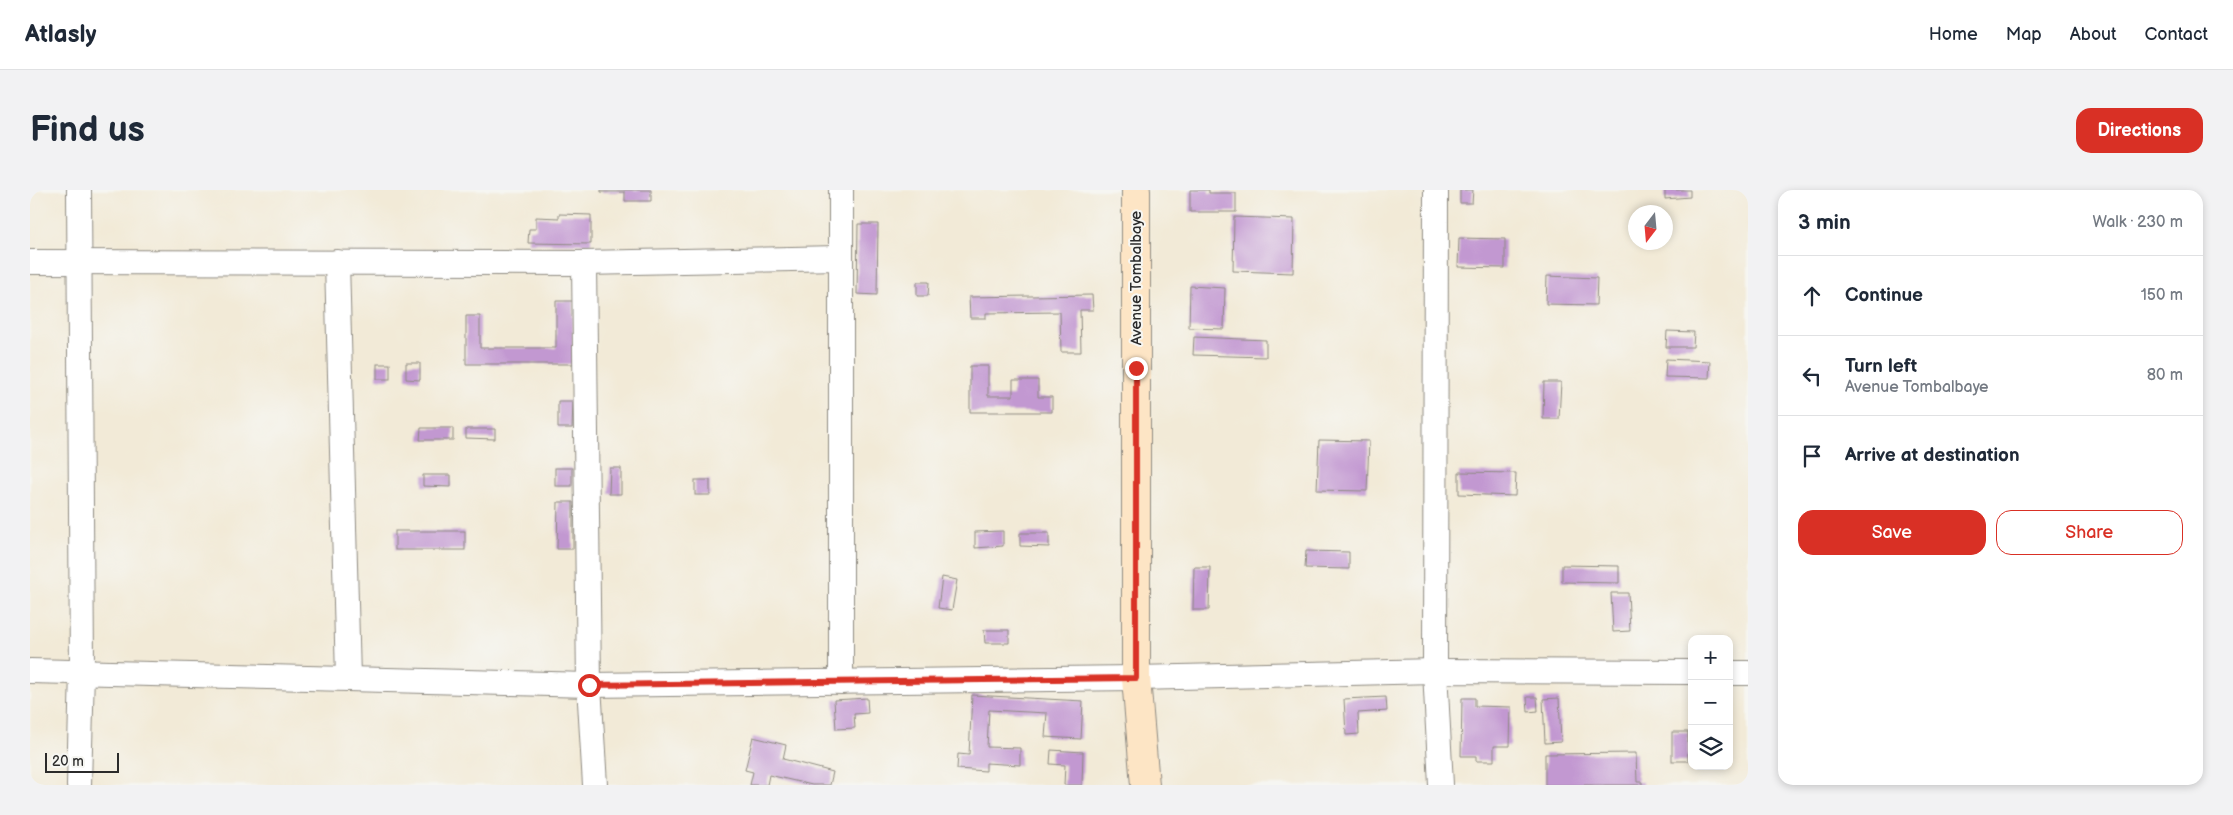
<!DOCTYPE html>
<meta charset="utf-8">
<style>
:root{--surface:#fff;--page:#f2f2f3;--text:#1f2937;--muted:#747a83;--line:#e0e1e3;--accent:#d93025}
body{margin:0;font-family:"Balsamiq Sans",sans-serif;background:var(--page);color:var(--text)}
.controls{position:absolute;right:15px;bottom:15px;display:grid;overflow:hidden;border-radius:10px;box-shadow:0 2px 8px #0003}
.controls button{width:45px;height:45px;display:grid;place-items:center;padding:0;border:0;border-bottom:1px solid var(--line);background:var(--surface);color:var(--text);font:25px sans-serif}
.compass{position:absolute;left:1598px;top:15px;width:45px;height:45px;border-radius:50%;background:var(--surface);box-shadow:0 2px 8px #0003;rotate:196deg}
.scale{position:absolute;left:15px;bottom:12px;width:74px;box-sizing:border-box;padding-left:5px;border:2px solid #2b2b2b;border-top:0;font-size:14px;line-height:18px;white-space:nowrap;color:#2b2b2b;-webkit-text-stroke:4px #f6f6f2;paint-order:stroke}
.stop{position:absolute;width:15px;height:15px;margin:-11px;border:4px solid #d93025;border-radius:50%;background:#fff}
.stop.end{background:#d93025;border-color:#fff;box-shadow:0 1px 5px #0008}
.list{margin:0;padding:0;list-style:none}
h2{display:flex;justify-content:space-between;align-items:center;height:65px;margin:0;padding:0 20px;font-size:21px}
h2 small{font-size:16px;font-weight:400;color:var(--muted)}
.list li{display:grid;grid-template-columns:32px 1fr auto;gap:15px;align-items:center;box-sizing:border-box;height:80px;padding:0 20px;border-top:1px solid var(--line)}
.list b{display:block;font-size:19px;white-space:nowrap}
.list p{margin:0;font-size:16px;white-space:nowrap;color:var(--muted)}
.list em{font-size:16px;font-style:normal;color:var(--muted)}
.actions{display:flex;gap:10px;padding:15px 20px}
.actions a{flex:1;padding:11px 0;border:1px solid var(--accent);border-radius:15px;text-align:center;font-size:18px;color:var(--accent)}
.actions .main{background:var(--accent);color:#fff}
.icon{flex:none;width:28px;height:28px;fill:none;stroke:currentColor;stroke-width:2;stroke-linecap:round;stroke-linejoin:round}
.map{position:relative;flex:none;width:1718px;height:595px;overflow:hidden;border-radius:15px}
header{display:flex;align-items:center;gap:30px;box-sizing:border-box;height:70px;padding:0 25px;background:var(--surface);border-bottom:1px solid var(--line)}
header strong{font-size:24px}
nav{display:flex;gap:28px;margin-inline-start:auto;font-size:18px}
.intro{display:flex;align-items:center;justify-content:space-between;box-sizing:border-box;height:120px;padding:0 30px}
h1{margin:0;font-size:35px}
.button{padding:12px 22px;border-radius:15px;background:var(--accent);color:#fff;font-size:18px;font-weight:700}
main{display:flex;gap:30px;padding:0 30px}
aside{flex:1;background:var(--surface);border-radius:15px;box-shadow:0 2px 8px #0003}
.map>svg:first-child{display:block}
.building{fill:#c298d1}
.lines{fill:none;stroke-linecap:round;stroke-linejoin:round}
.street-casing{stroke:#8e8a81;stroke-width:26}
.secondary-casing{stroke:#8e8a81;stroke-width:30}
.street{stroke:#fff;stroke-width:24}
.secondary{stroke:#fde5c5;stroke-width:28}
.route{stroke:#d93025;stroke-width:6}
.labels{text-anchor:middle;stroke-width:4;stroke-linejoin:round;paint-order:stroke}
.street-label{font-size:15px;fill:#2b2b2b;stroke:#f6f6f2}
</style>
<header>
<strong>Atlasly</strong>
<nav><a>Home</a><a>Map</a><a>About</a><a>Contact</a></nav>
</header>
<div class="intro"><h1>Find us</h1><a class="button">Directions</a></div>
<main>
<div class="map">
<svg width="1718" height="595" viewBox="0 0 1718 595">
<rect width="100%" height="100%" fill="#f6f6f2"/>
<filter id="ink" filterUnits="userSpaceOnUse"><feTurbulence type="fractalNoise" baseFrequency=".02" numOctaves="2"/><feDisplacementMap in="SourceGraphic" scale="10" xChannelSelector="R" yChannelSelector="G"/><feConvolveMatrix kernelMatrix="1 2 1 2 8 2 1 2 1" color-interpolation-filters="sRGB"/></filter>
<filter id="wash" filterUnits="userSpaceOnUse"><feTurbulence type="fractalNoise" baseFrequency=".0096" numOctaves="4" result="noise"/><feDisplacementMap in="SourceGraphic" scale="20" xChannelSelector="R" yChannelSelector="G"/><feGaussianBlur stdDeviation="1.12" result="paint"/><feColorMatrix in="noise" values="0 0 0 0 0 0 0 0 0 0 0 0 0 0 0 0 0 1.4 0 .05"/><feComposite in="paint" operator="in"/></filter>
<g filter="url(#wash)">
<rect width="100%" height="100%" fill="#f2ead7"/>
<g id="blocks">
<!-- building -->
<g class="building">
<polygon points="571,0 621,0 621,11 595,11 595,2 571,2"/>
<polygon points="1160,0 1179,0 1179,3 1206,3 1206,22 1160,22"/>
<polygon points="1430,0 1443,0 1442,13 1430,13"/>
<polygon points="1635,0 1660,0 1660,7 1635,9"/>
<polygon points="529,24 561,25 561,54 498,53 499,39 506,39 506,27 529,28"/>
<polygon points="1204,27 1264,29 1263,83 1203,81"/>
<polygon points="828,34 848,34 847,105 827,104"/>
<polygon points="1429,48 1475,49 1475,78 1428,77"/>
<polygon points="1517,86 1567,88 1566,115 1516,114"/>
<polygon points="887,92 899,92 898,106 887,106"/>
<polygon points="1160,96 1195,98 1194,139 1159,138"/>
<polygon points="1062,105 1063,120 1050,120 1051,162 1031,162 1030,122 956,123 956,128 940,128 939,107"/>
<polygon points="526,111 543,111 543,174 436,174 436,126 450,126 450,158 526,158"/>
<polygon points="1637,141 1664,142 1663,157 1636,157"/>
<polygon points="1164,147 1236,150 1236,167 1163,165"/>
<polygon points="1636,169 1680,171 1679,188 1635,187"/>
<polygon points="376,173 390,173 390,190 376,189"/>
<rect x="347" y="174" width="13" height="15"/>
<polygon points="940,176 958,176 958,206 983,206 983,190 1008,190 1008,207 1022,207 1022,222 940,222"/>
<polygon points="1514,192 1531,192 1529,229 1513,229"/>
<polygon points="528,211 543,211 542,238 528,238"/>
<polygon points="391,238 423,238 423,250 390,250"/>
<polygon points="436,239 465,239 465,249 436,248"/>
<polygon points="1289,250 1339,251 1337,301 1287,300"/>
<rect x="525" y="278" width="17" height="18"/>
<polygon points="580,278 591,278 591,304 579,304"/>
<polygon points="1429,282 1486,283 1485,306 1429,304"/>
<polygon points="393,285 421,285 421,297 393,296"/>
<rect x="665" y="290" width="15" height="15"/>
<polygon points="528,312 543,312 543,359 527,359"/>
<rect x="365" y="341" width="70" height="19"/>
<polygon points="973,341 973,356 945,358 945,342"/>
<polygon points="990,343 1019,343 1019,357 990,356"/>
<polygon points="1276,361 1319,362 1319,379 1275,378"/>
<polygon points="1532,375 1589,376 1589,393 1532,392"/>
<polygon points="1164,377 1180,377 1179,420 1163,420"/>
<polygon points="912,387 927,390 922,420 908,418"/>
<polygon points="1581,403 1598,403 1600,441 1583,442"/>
<polygon points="954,440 979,440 979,453 955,453"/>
<polygon points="942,505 1053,511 1051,549 1015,547 1017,523 959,520 957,557 990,558 990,575 956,573 956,581 927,579 928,564 939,565"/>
<polygon points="1356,507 1357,521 1328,523 1329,544 1316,545 1314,509"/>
<polygon points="1497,507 1507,507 1508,521 1498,522"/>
<polygon points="837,508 838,523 824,524 825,538 806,539 804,510"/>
<polygon points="1432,508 1445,508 1445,516 1481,517 1480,556 1464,556 1464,571 1446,571 1446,566 1431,566"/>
<polygon points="1529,508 1531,552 1515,553 1513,509"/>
<rect x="1642" y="542" width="16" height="29"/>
<polygon points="723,547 756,555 753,569 803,582 800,595 782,595 739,585 737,595 720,595 723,582 715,580"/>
<polygon points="1021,560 1053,562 1052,595 1034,595 1035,575 1020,574"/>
<polygon points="1606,563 1607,592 1612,592 1612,595 1515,595 1515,564"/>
</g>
</g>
</g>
<g filter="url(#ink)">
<use href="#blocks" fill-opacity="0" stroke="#8e8a81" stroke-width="1"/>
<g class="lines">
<!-- street casing -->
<g class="street-casing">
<g id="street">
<polyline points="811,0 811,492"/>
<polyline points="1406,0 1405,481 1411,595"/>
<polyline points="0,72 554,73 809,68"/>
<polyline points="307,72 318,488"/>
<polyline points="554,73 559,495 565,595"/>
<polyline points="0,481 559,495 1106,488 1405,481 1662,482"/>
<polyline points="1699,483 1718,483"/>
<polyline points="49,595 52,481 49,0"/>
</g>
</g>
<!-- secondary casing -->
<g class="secondary-casing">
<polyline id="secondary" points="1106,0 1106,488 1115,595"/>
</g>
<!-- street -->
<use href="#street" class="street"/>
<!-- secondary -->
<use href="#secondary" class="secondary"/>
</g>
</g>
<g class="lines" filter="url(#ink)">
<!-- route -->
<polyline class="route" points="559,495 1106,488 1106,178"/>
</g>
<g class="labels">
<!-- street labels -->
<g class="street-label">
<text transform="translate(1106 88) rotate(-90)" y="5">Avenue Tombalbaye</text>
</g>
</g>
</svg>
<div class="controls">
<button>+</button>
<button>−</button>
<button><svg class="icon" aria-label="layers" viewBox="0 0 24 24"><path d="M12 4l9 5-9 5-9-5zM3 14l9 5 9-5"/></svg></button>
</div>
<svg class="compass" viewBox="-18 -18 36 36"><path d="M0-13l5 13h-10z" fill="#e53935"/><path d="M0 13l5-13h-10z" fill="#747a83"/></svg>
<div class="scale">20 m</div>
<div class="stop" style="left:559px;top:495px"></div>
<div class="stop end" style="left:1106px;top:178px"></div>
</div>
<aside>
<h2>3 min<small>Walk · 230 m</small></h2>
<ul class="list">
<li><svg class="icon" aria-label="ahead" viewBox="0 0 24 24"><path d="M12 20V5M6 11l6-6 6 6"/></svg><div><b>Continue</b></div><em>150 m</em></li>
<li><svg class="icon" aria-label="left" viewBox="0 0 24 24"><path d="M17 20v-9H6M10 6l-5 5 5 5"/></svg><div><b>Turn left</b><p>Avenue Tombalbaye</p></div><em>80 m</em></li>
<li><svg class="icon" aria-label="arrive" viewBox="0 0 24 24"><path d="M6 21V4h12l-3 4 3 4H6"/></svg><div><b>Arrive at destination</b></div></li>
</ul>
<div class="actions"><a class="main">Save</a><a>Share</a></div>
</aside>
</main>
